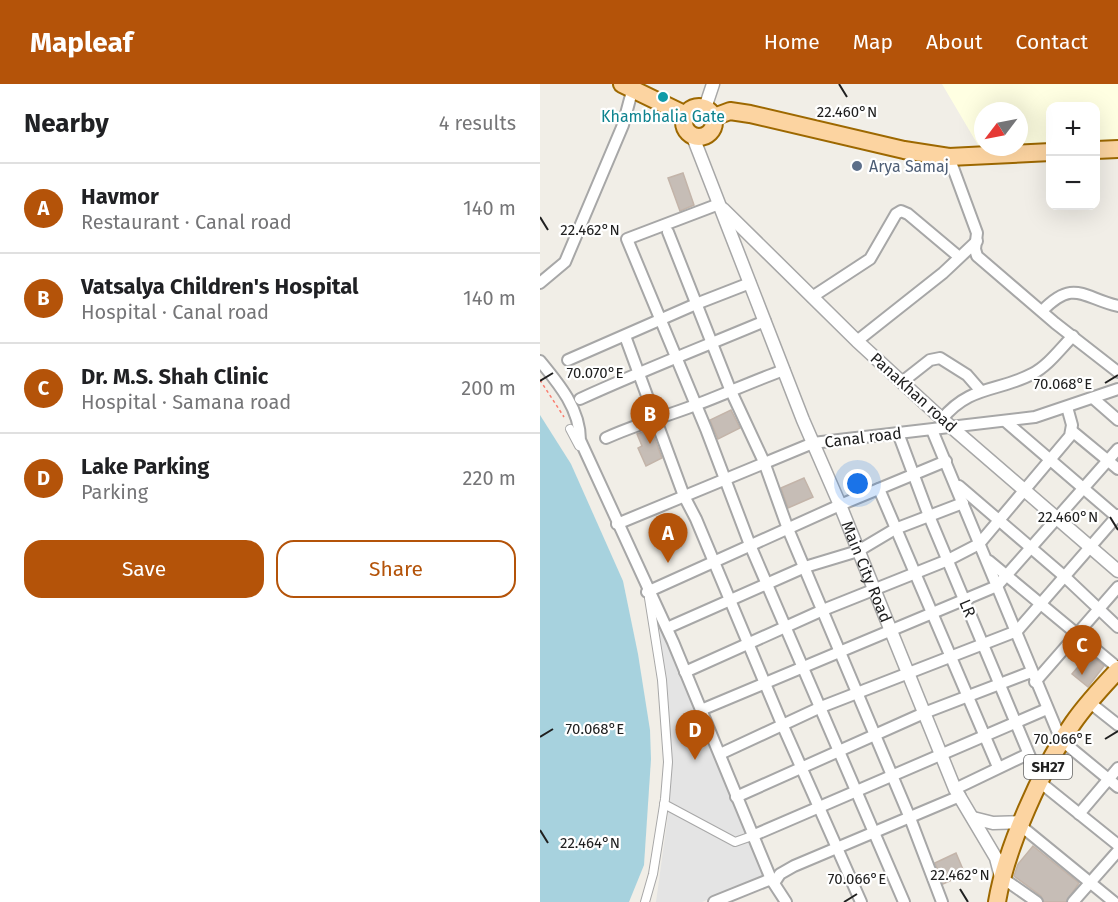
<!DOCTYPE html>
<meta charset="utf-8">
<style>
:root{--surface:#fff;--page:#f6f6f6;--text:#202124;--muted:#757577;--line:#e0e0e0;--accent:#b45309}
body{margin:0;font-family:"Fira Sans",sans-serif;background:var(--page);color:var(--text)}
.controls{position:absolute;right:18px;top:18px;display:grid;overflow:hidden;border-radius:12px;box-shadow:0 6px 24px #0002}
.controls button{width:54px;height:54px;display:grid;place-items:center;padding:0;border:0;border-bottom:2px solid var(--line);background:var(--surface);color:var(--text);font:30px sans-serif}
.compass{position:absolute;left:434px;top:18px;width:54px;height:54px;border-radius:50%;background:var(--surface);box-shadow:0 6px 24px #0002;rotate:238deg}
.you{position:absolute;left:318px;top:400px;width:21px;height:21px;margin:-15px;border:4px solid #fff;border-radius:50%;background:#1a73e8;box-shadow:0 0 0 9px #1a73e833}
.badge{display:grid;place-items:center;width:39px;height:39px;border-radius:50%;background:var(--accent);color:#fff;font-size:20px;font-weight:700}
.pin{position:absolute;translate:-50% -50px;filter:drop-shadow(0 2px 3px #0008)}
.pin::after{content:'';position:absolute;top:32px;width:21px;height:18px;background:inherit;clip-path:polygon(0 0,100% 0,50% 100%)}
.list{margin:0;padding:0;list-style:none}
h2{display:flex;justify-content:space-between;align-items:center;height:78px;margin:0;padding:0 24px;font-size:26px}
h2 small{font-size:20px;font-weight:400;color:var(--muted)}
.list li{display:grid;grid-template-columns:39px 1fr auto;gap:18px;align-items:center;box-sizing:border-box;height:90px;padding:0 24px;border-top:2px solid var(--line)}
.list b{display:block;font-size:22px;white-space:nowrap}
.list p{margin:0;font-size:20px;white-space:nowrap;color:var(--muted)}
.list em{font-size:20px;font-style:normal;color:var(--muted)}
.actions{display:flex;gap:12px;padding:18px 24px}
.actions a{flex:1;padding:14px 0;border:2px solid var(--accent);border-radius:18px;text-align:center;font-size:21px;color:var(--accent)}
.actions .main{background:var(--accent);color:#fff}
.map{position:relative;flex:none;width:578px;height:818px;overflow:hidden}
header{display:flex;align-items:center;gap:36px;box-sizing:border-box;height:84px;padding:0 30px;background:var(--accent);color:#fff}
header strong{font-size:28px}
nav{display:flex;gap:33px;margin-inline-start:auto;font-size:21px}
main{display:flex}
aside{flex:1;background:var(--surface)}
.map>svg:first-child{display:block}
.education{fill:#ffffe2}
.parking{fill:#e4e4e4}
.water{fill:#a7d2de}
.building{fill:#c6bdb6;stroke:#c3b4a9;stroke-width:1.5}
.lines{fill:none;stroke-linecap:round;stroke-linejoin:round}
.pedestrian-casing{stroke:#a7a7a7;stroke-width:10}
.minor-casing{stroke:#a7a7a7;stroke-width:14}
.tertiary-casing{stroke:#a7a7a7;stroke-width:15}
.primary-casing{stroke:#9d6800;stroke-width:20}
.path{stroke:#fa7c6e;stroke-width:1.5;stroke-dasharray:3 3;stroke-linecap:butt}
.pedestrian{stroke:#fff;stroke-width:8}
.minor{stroke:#fff;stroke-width:10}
.tertiary{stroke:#fff;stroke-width:12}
.primary{stroke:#fcd4a1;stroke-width:16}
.ticks{fill:none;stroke:#202020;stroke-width:2}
.culture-dot{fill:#0f9aa8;stroke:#fff;stroke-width:2}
.service-dot{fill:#5c6f8a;stroke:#fff;stroke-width:2}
.labels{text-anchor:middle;stroke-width:4.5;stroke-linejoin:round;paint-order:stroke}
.shield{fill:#fff;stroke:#636363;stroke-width:1.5}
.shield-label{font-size:15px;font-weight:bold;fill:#202020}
.culture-label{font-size:16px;fill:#0d838f;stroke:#fff}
.service-label{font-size:16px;fill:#4e5e75;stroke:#fff;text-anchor:start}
.street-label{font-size:16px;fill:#202020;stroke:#fff}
.ticks-label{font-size:15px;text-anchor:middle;fill:#202020;stroke:#fff;stroke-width:4.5;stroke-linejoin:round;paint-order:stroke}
</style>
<header>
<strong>Mapleaf</strong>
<nav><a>Home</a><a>Map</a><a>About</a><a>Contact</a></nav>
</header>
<main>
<aside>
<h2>Nearby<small>4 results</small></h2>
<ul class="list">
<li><span class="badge">A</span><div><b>Havmor</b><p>Restaurant · Canal road</p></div><em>140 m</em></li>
<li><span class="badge">B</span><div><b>Vatsalya Children's Hospital</b><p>Hospital · Canal road</p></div><em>140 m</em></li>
<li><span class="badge">C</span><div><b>Dr. M.S. Shah Clinic</b><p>Hospital · Samana road</p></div><em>200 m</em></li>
<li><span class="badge">D</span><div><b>Lake Parking</b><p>Parking</p></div><em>220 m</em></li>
</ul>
<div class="actions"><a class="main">Save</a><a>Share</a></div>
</aside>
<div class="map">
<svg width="578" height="818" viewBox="0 0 578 818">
<rect width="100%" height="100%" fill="#f1eee7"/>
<!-- education -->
<polygon class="education" points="402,0 578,0 578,58 556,62 556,22 511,22 510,69 479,63 479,27 443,27 443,62 438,61"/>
<!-- parking -->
<polygon class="parking" points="111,520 122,538 226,791 162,818 116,818 130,716 129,661"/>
<!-- water -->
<polygon class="water" points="0,331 31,380 83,497 98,570 110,646 111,675 104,781 89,818 0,818"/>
<!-- building -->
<g class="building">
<polygon points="143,89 154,121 140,127 128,94"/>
<polygon points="191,326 200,344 178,355 170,336"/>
<polygon points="111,345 122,374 106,382 98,364 102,362 97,350"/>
<polygon points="264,394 273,413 248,424 241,404"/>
<polygon points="549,570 564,582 548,603 532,590"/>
<polygon points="493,762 539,799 526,818 504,818 501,812 474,792 478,780"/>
<polygon points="416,769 425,790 403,800 395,779"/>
</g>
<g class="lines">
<!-- pedestrian casing -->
<g class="pedestrian-casing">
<g id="pedestrian">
<polyline points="30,345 39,362"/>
<polyline points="124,720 195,758 212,752"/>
<polyline points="105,818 113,790 125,715 128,678 122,596 109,514"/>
</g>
</g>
<!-- minor casing -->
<g class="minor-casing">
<g id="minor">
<polyline points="409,73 437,149 435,165 437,172 515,239 578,288"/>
<polyline points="179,120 87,155 166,345 210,461 364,818"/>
<polyline points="128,148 190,305 224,378 248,445 370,734 402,818"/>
<polyline points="0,199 25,178 83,41 94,0"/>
<polyline points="272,213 330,175 356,130 361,127 368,130 418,172"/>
<path d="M502 227C534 194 543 214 578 222"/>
<polyline points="85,252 144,412 156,435 242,640 321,818"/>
<polyline points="317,257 403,189 437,157"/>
<polyline points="28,276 156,220 210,199"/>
<path d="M0 277C19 300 40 325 40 356L133 558 231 795 246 818"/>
<polyline points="362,298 390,276 400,274 427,291 440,306"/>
<path d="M40 315C101 287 163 263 225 237"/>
<polyline points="554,315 578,336"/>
<path d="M402 335C430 301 458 308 492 290 508 282 520 265 533 252"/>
<polyline points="465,337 578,434"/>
<polyline points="392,346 521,656 578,703"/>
<polyline points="532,347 578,385"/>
<polyline points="358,349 389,432 501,699 578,761"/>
<path d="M66 354C94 341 124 333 153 322 183 311 213 297 244 286"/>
<polyline points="419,402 525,493 578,543"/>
<polyline points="339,405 458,683"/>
<polyline points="77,440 273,359 495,333 578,305"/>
<polyline points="449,477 578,584"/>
<polyline points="107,508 300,421 406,377"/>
<polyline points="127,544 265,483 318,467 355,445 423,419"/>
<polyline points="145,588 283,526 408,476 439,460 530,352 532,341 527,323"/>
<polyline points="495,598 578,503"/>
<polyline points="549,618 578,641"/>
<polyline points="161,626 457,502 578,365"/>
<polyline points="180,670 281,623 477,547 578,431"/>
<polyline points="415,705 488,670"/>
<polyline points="196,713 384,629 491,588"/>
<polyline points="539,730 578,684"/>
<polyline points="481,742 574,818"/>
<polyline points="212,752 507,625"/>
<polyline points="461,793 497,818"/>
<polyline points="234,799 240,790 254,782 420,712"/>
<polyline points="174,818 231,795"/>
<polyline points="533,818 578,767"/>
</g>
</g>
<!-- tertiary casing -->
<g class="tertiary-casing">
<g id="tertiary">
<polyline points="165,24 173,0"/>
<path id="s1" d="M153 53 263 336 300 421 415 705 456 774 461 793"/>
<polyline points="183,125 317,257 402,335 578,487"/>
<polyline points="433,734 453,739 483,738"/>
</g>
</g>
<!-- primary casing -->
<g class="primary-casing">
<g id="primary">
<polyline points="82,0 146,31"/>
<circle cx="159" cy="38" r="15"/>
<polyline points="174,33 190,27 210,30 364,66 409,73 511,68"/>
<polyline points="556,66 578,65"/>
<path d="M457 818C466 764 502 684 533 639 546 620 562 603 578 586"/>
</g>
</g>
<!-- path -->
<polyline class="path" points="0,296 24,333"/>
<!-- pedestrian -->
<use href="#pedestrian" class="pedestrian"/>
<!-- minor -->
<use href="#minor" class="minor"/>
<!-- tertiary -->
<use href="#tertiary" class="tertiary"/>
<!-- primary -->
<use href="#primary" class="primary"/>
</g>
<!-- ticks -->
<path class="ticks" d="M299 0 307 13M0 133 8 146M0 297 13 289M565 299 578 291M570 433 578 446M0 653 13 645M565 655 578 647M0 746 8 759M420 805 428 818M304 818 317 810"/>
<!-- markers -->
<circle class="culture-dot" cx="123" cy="13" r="6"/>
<circle class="service-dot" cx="317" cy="82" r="6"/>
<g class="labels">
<!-- shield labels -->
<rect class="shield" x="484" y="671" width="48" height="24" rx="4.5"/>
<g class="shield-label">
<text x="508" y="688">SH27</text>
</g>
<!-- culture labels -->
<g class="culture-label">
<text x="123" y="38">Khambhalia Gate</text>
</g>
<!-- service labels -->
<g class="service-label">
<text x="329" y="88">Arya Samaj</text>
</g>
<!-- street labels -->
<g class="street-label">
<text transform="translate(374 308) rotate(42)" y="6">PanaKhan road</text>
<text transform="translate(323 353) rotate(-7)" y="6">Canal road</text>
<text dy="6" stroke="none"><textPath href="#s1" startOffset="468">Main City Road</textPath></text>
<text transform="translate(428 524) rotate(67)" y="6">LR</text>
</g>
</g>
<g class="ticks-label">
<text x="307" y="33">22.460°N</text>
<text x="50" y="151">22.462°N</text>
<text x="55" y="294">70.070°E</text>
<text x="523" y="305">70.068°E</text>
<text x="528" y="438">22.460°N</text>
<text x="55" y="650">70.068°E</text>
<text x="523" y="660">70.066°E</text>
<text x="50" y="764">22.464°N</text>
<text x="420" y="796">22.462°N</text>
<text x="317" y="800">70.066°E</text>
</g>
</svg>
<div class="controls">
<button>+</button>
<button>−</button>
</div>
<svg class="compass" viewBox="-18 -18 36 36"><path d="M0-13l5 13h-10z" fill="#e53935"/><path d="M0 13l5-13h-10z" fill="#757577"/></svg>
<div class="you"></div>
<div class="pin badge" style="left:128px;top:479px">A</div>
<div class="pin badge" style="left:110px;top:360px">B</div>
<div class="pin badge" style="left:542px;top:591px">C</div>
<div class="pin badge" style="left:155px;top:676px">D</div>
</div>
</main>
